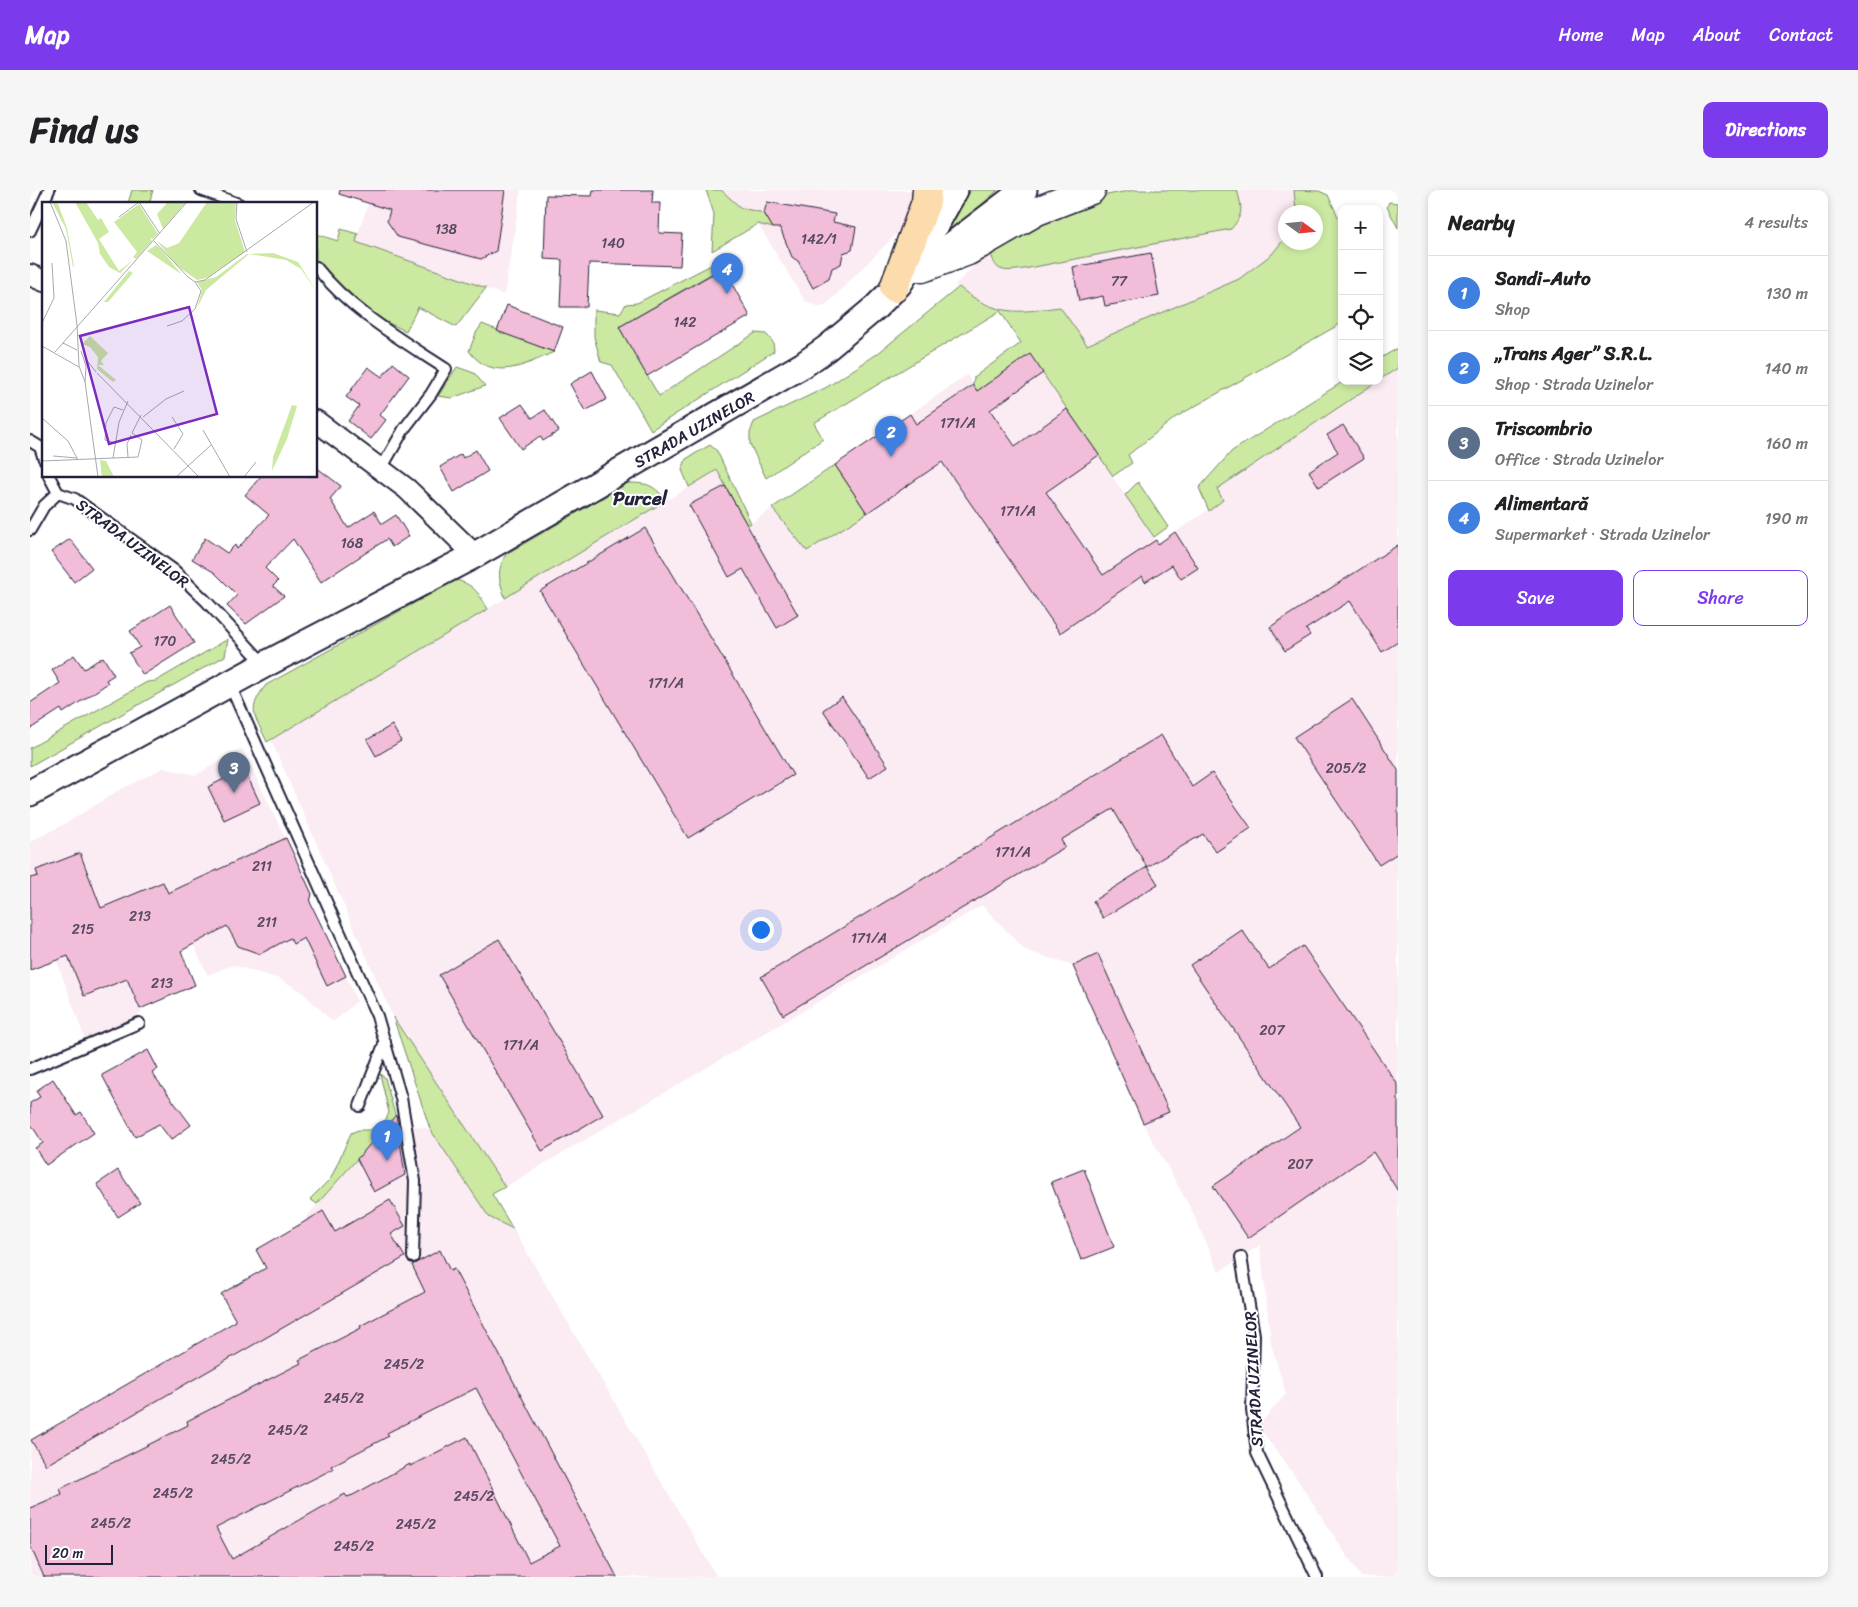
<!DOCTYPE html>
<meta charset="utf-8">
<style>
:root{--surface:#fff;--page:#f6f6f6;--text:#202124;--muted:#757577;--line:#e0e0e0;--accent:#7c3aed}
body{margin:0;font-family:Sriracha,sans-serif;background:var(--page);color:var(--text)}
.controls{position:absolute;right:15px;top:15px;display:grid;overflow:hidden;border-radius:10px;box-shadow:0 2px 8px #0003}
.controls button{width:45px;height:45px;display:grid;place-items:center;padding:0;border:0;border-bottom:1px solid var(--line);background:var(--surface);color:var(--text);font:25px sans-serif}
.compass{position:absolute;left:1248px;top:15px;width:45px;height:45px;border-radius:50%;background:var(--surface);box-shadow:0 2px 8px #0003;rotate:105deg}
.scale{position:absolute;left:15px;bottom:12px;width:68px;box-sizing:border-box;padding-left:5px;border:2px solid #22223b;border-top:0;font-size:14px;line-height:18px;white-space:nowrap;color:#22223b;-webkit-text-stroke:4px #fff;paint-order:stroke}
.you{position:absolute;left:730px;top:739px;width:18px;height:18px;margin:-12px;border:4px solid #fff;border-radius:50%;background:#1a73e8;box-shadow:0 0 0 8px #1a73e833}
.badge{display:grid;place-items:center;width:32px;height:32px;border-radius:50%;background:var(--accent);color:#fff;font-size:16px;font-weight:700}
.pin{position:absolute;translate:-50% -41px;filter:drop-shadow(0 1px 2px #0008)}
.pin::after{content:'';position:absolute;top:26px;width:18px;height:15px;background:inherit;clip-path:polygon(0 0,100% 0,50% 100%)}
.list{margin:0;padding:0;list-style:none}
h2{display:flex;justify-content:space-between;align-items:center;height:65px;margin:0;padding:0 20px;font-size:21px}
h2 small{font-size:16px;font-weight:400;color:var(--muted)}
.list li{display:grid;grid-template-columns:32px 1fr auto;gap:15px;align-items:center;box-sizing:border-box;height:75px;padding:0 20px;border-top:1px solid var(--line)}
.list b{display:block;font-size:19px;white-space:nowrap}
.list p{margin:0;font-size:16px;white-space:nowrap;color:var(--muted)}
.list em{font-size:16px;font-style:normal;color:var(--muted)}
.actions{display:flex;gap:10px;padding:15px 20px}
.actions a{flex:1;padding:11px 0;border:1px solid var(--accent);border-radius:10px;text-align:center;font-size:18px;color:var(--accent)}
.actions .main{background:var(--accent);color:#fff}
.icon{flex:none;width:28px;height:28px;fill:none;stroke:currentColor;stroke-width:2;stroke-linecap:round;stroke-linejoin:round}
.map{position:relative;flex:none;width:1368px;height:1387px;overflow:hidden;border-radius:10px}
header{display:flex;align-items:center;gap:30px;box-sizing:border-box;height:70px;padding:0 25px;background:var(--accent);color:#fff}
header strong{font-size:24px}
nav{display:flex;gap:28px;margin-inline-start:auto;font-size:18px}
.intro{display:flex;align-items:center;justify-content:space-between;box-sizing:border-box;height:120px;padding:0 30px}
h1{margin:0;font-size:35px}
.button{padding:12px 22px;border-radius:10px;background:var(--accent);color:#fff;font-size:18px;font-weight:700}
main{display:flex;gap:30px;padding:0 30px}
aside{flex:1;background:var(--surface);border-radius:10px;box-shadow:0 2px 8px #0003}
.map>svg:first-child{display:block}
.built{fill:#fbebf3}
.green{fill:#cbe9a0;stroke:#76866e}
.building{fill:#f2bdd8;stroke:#22223b;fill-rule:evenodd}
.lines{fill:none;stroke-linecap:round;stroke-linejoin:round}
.service-casing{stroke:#22223b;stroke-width:14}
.minor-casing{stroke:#22223b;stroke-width:24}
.tertiary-casing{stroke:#22223b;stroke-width:29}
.secondary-casing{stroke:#22223b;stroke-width:31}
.primary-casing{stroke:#22223b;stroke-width:31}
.service{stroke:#fff;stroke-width:10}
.minor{stroke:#fff;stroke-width:20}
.tertiary{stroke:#fff;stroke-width:25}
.secondary{stroke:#fff;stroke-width:28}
.primary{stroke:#fcdcac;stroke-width:28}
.labels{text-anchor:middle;stroke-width:4;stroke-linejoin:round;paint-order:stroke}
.number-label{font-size:14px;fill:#564962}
.street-label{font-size:16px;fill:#22223b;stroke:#fff}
.quarter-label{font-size:19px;font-weight:bold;fill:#22223b;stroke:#fff}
.inset-road{fill:none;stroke:#a7a7b1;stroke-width:1}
.view{fill:#7b2cbf;fill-opacity:0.15;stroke:#7b2cbf;stroke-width:2.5}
.inset-edge{fill:none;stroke:#22223b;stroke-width:2.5}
</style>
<header>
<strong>Map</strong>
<nav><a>Home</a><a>Map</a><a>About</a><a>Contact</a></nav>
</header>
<div class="intro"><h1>Find us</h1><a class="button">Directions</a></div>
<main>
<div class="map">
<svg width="1368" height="1387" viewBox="0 0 1368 1387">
<rect width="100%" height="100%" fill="#fff"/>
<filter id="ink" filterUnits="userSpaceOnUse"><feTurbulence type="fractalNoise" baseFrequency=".02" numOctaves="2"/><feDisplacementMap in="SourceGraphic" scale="10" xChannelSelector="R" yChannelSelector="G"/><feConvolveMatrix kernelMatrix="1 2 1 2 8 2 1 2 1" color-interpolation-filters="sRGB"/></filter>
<g filter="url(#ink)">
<!-- built -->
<g class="built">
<polygon points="343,0 491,0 474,105 325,52"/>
<polygon points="691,0 889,0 874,36 795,116 789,117 775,111 728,34 742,38 734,23 711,18"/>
<polygon points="1207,0 1264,0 1266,22 1256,22 1255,48 1242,64 1209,89 1057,155 1030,117 982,121 966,118 939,105 925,95 961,59 1159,48 1202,39 1210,30 1211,14"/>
<polygon points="1000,164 1128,354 1193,310 1187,299 1368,178 1368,1387 1331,1387 1267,1289 1228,1236 1256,1204 1241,1153 1230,1055 1189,1082 1162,1021 1113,933 1043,776 995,760 952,715 475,997 363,827 241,550 687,280 717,336 937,185 943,195"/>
<polygon points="212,558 282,704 280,712 316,786 327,811 303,832 271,801 250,789 203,775 178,785 163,754 150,734 133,692 97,789 112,823 55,849 0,697 0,652 40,631 86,602 133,578 166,585"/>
<polygon points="361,931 400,939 459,1027 483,1039 687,1387 0,1387 0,1251 206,1131 191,1104 236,1078 226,1060 272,1033 287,1014"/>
</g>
<!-- green -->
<g class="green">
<polygon points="102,0 123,0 119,14 98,13"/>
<polygon points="676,0 691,0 711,18 734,23 743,38 728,34 682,61 684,24"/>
<polygon points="941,0 968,0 912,50"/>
<path d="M1104 0H1207C1212 17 1214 25 1201 39L994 79C974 82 963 83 961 59L987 41 1071 6Z"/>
<path d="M1264 0 1289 1 1298 5 1312 35V133L1146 227 1098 265 1102 273 1083 286 1000 165 947 201 943 195 944 187 991 153 970 121 784 233 793 249 736 288 720 254V243L724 232 797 197 847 164 929 97C943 109 963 120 982 121 997 122 1014 119 1030 117L1057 155 1209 89 1242 64 1255 48 1256 52H1286V22H1266Z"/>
<polygon points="1359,12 1368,13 1368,38 1357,17"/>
<polygon points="311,39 328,44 326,52 456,98 426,137 388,117 376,141 354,131 318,105 286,70 286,44 308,51"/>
<polygon points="687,72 693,77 589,137 629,206 725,143 736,144 743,152 744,161 621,240 604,210 601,208 582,175 571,172 564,147 564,120 590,123 596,114 607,113"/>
<path d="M452 134 524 162C495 175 463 193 439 161L446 143Z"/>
<polygon points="1368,158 1368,178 1349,190 1349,169"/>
<polygon points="427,177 444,183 455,196 422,208 408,206"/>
<polygon points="1314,191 1348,191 1187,299 1193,310 1179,321 1169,298 1202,261"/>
<polygon points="680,255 687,261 721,333 717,336 687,280 659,297 652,280 656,269"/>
<polygon points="805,275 837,323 777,361 742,318"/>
<polygon points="1108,292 1138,337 1124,347 1095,305"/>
<path d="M598 293C620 293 622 295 637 310L475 408C469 389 466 382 476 364Z"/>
<path d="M426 390C445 395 448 403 458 419L237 552C225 525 216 521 236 495Z"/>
<polygon points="198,449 195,466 0,576 0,558 117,492 126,491"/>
<polygon points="363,827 475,997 462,1004 483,1039 459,1027 400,939"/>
<polygon points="350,884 355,888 367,932 361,931 287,1014 280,1009 301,988 321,943 328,940 340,940 355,931 359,923"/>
</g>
<!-- building -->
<g class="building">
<polygon points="310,0 475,0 466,61 451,69 368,47 357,31 360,20 309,4"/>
<polygon points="563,0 623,0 622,13 630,13 629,43 652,44 650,76 559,73 557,117 530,117 532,70 514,69 516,5 562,6"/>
<polygon points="737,12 805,24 803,32 826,37 822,60 813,63 811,74 802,78 799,89 783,98 768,71 762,67 750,38 743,38 734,23"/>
<polygon points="1121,63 1129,106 1075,116 1073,106 1049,111 1043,77"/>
<polygon points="693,78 720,126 617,186 589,137"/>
<polygon points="477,115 533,137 524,162 467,141"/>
<polygon points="1000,164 1013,183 960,220 985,256 1037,219 1069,265 1016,302 1073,385 1126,350 1128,354 1145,342 1168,378 1151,389 1142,375 1115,392 1112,386 1030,443 912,272 837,323 805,275 880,224 886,234 943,195 947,201"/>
<polygon points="363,173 379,186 350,225 356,230 341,249 318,231 329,216 316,207 338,177 352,187"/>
<polygon points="562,181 577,209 555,221 540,194"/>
<polygon points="492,214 502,228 515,220 529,241 513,251 510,246 491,259 470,228"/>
<polygon points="1313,235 1334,268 1289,297 1279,281 1308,262 1297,245"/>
<polygon points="446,260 458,281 424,302 410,277 431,264 433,268"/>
<polygon points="286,277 311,296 300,309 318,338 344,321 352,334 366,325 379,346 362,357 357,349 291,392 263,349 235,378 248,391 243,396 254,406 216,434 197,416 207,405 185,383 162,369 175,348 197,363 205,355 207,359 239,325 215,305 231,286 286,286"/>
<polygon points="695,296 768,425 747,438 713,379 699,387 659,315"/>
<polygon points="615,338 763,585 658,648 510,401"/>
<polygon points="40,349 62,378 44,392 21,362"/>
<polygon points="1368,355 1368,452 1352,462 1320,411 1276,439 1280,445 1255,461 1240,437"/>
<polygon points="140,415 164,453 113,485 99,463 110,457 100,441"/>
<polygon points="44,465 54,479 73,467 84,485 76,490 78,493 62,504 33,523 31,519 0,539 0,513 30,493 22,480"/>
<polygon points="812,507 858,576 839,588 793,520"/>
<polygon points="1322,509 1368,580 1368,663 1349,675 1264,547"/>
<polygon points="362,535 371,551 346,566 337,550"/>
<polygon points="1131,545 1162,597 1182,583 1221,638 1186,662 1173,644 1117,677 1083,619 1031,650 1035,657 753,825 731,787"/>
<polygon points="214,579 230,613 194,630 178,597"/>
<polygon points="256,648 282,704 280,712 316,786 297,796 274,748 263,754 260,748 230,764 208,756 197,736 151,761 165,795 110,819 97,789 54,806 38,766 0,780 0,688 8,686 6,680 50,663 71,718 133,692 138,703"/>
<polygon points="1117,677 1128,694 1073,728 1063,711"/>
<polygon points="1212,740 1239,779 1273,756 1368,895 1368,1001 1343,962 1218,1048 1183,996 1270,937 1160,775"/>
<polygon points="469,749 573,925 512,961 409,785"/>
<polygon points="1068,764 1139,922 1113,933 1043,776"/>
<polygon points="118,860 128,879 122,883 161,935 141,950 129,934 105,947 72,885"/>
<polygon points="23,889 46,925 51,922 64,943 16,975 5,958 13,953 0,933 0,913 10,907 6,901"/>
<polygon points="366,925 375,985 344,1002 327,969"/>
<polygon points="1054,979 1084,1057 1051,1070 1021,992"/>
<polygon points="88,980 110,1013 88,1027 67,994"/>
<polygon points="360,1010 375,1036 361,1044 375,1067 16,1275 1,1250 206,1131 191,1104 236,1078 226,1060 293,1021 305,1042"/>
<path d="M410 1060 420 1081 424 1079 587 1387H14L0 1355V1318L32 1304 30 1299 158 1235 157 1231 271 1173 269 1170 331 1138 330 1136 395 1102 382 1075ZM446 1198 530 1356 499 1372 437 1247 380 1276V1274L323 1305 317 1307 315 1304 202 1369 186 1338 303 1279 301 1276 359 1246 357 1243Z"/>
</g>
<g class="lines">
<!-- service casing -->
<g class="service-casing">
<g id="service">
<polyline points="171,0 209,14"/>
<polyline points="0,41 19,0"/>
<path d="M286 77C321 121 370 149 416 179L401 204 374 239 351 279"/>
<polyline points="0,251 10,257 14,269"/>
<polyline points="19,286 28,303"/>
<polyline points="0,340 14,316 28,303 45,309 145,381 177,412 234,474"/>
<polyline points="200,495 347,826 371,908 385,991 383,1067"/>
<polyline points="0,879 109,833"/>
<polyline points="330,916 355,852"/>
<polyline points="1211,1067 1224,1145 1222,1220 1227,1263 1287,1387"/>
</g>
</g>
<!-- minor casing -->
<g class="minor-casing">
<g id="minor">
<polyline points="0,85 14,91"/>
<polyline points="286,231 377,299 445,365"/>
</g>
</g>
<!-- tertiary casing -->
<g class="tertiary-casing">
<g id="tertiary">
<polyline points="901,71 994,0"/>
<polyline points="0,603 234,475 445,365 773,175 797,158 846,117 869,94 896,52 925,0"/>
</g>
</g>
<!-- secondary casing -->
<g class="secondary-casing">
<polyline id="secondary" points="892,78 938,61 1007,21 1061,0"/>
</g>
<!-- primary casing -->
<g class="primary-casing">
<polyline id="primary" points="864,98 896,12 897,0"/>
</g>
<!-- service -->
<use href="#service" class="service"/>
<!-- minor -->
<use href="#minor" class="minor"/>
<!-- tertiary -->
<use href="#tertiary" class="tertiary"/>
<!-- secondary -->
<use href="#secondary" class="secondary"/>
<!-- primary -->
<use href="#primary" class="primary"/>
</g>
</g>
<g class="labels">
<!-- number labels -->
<g class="number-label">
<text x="416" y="44">138</text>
<text x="789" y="54">142/1</text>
<text x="583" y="58">140</text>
<text x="1089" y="96">77</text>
<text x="655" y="137">142</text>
<text x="928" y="238">171/A</text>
<text x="988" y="326">171/A</text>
<text x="322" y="358">168</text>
<text x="135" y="456">170</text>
<text x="636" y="498">171/A</text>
<text x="1316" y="583">205/2</text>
<text x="983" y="667">171/A</text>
<text x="232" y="681">211</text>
<text x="110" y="731">213</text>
<text x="237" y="737">211</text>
<text x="53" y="744">215</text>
<text x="839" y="753">171/A</text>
<text x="132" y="798">213</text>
<text x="1242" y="845">207</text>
<text x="491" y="860">171/A</text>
<text x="1270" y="979">207</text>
<text x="374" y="1179">245/2</text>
<text x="314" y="1213">245/2</text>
<text x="258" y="1245">245/2</text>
<text x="201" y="1274">245/2</text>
<text x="143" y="1308">245/2</text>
<text x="444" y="1311">245/2</text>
<text x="81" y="1338">245/2</text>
<text x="386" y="1339">245/2</text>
<text x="324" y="1361">245/2</text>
</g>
<!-- street labels -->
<g class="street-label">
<text transform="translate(664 239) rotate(-30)" y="6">STRADA UZINELOR</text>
<text transform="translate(103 353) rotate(37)" y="6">STRADA UZINELOR</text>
<text transform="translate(1223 1189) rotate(-93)" y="6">STRADA UZINELOR</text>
</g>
<!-- quarter labels -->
<g class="quarter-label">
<text x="610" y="315">Purcel</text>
</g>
</g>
<!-- overview -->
<g transform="translate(12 12)">
<rect width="275" height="275" fill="#fff"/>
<path d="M10 0 16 2 25 26 32 64 31 65 24 27ZM33 0H44L56 18 59 16 67 30 57 37 77 69 91 58 78 71 67 65 58 52 56 41ZM126 0H144L121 27 115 12ZM165 0H194L193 18 203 50 165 76 155 78 134 63 115 39 125 46 137 41ZM97 2 116 32 111 37 108 36 110 39 94 57 91 55 95 50 72 20ZM114 43 120 48 139 72 105 49ZM231 51 256 60 275 90 259 67 244 58 207 52 164 88 155 106 160 88 155 80 174 75 205 52H207ZM87 69 91 71 66 100H62ZM48 134 66 151 59 159 62 163H56L74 178 71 180 55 167 56 155 48 145 40 142ZM250 203 255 204 245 237 230 269 231 255ZM58 258 64 259 72 275H60Z" fill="#cbe9a0"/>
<path class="inset-road" d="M8 0 24 39 35 123 37 164 43 180M97 0 118 32M195 0 194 17 205 50M77 15 97 0M112 39 146 75 153 80 163 78 272 0M0 121 12 96 10 61M125 124 140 119 153 107 159 89 153 80M21 141 35 148M0 144 37 165M39 149 44 164 43 180 56 275M13 150 145 0M43 156 54 170M55 171 157 275M101 215 124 197 142 189M130 215 141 232 132 247M0 216 26 239 36 258M161 228 188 275M73 241 63 238 64 221 72 205 81 208M11 254 35 256M86 255 85 242 89 233M71 256 77 220 86 199M0 259 96 255 100 238 90 231 99 213M134 275 169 243M202 275 214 260"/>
<path class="view" d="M147 105 175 212 67 242 38 134Z"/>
<rect width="275" height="275" class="inset-edge"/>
</g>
</svg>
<div class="controls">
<button>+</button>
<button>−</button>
<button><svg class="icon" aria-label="locate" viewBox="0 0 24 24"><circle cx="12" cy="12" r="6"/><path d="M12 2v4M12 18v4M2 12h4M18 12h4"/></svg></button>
<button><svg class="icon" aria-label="layers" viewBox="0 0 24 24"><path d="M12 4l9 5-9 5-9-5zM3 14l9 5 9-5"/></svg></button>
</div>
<svg class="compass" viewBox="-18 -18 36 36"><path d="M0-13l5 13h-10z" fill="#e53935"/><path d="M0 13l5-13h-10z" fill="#757577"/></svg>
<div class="scale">20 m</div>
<div class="you"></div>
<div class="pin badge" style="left:357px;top:971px;background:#3f7fe0">1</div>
<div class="pin badge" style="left:861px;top:267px;background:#3f7fe0">2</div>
<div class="pin badge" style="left:204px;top:603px;background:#5c6f8a">3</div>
<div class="pin badge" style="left:697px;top:104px;background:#3f7fe0">4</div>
</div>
<aside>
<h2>Nearby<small>4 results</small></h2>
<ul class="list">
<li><span class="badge" style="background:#3f7fe0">1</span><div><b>Sandi-Auto</b><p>Shop</p></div><em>130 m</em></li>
<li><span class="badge" style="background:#3f7fe0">2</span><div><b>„Trans Ager” S.R.L.</b><p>Shop · Strada Uzinelor</p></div><em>140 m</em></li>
<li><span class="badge" style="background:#5c6f8a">3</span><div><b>Triscombrio</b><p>Office · Strada Uzinelor</p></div><em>160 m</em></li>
<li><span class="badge" style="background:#3f7fe0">4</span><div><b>Alimentară</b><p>Supermarket · Strada Uzinelor</p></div><em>190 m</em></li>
</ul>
<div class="actions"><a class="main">Save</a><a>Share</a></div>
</aside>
</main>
